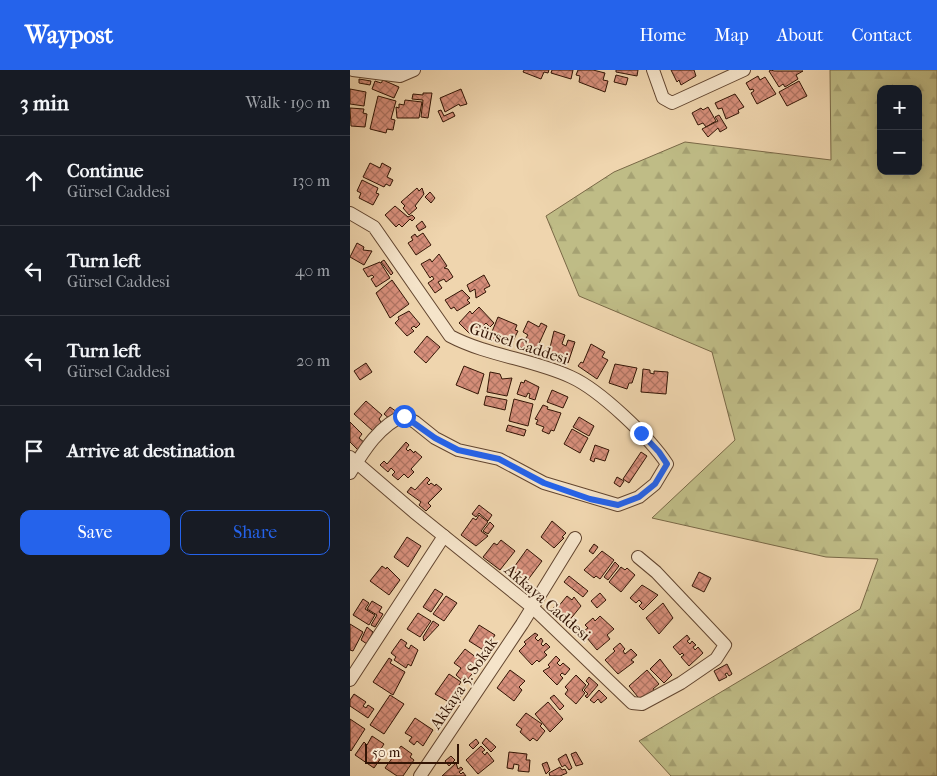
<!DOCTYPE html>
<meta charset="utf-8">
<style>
:root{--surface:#171b24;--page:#20242c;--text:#f1f3f6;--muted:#9ea1a6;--line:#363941;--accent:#2563eb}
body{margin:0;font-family:"IM FELL French Canon",serif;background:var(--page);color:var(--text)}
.controls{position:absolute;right:15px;top:15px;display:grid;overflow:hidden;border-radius:10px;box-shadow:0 2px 12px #0003}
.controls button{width:45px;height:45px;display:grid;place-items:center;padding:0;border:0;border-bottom:1px solid var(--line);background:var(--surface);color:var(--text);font:25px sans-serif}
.scale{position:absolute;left:15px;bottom:12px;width:94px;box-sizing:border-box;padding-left:5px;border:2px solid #331505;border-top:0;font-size:14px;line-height:18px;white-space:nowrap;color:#331505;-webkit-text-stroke:4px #f5e4ca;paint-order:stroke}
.stop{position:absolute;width:15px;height:15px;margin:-11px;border:4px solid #2563eb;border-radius:50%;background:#fff}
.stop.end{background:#2563eb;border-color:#fff;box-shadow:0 1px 5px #0008}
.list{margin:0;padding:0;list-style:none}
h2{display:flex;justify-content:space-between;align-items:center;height:65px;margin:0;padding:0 20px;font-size:21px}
h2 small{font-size:16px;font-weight:400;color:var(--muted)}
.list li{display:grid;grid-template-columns:32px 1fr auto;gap:15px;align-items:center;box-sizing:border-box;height:90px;padding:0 20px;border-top:1px solid var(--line)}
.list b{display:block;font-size:19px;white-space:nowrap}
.list p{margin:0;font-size:16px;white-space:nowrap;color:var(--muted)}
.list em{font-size:16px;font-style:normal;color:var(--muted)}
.actions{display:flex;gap:10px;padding:15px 20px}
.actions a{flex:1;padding:11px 0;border:1px solid var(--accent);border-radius:10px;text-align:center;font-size:18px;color:var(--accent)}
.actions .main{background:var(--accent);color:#fff}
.icon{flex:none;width:28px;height:28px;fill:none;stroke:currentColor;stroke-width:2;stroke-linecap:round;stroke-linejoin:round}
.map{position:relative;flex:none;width:587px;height:706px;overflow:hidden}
header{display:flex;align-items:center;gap:30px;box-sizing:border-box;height:70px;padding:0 25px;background:var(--accent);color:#fff}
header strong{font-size:24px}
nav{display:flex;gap:28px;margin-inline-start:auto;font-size:18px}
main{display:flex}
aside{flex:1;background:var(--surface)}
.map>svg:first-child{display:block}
.forest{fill:url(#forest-firs);stroke:#796846;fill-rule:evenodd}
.building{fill:url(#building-cross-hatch);stroke:#331505}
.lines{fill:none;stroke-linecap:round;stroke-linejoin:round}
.street-casing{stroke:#62452f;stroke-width:14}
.street{stroke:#f5e4ca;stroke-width:12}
.route{stroke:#2563eb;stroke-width:6}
.labels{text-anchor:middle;stroke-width:4;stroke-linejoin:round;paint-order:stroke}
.street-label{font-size:16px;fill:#331505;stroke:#f5e4ca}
</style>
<header>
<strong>Waypost</strong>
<nav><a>Home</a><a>Map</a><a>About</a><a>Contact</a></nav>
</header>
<main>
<aside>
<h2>3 min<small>Walk · 190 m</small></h2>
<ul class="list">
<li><svg class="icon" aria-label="ahead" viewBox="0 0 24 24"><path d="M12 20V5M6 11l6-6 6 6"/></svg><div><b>Continue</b><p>Gürsel Caddesi</p></div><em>130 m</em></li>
<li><svg class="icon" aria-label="left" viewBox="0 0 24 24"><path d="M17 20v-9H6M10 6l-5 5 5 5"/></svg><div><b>Turn left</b><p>Gürsel Caddesi</p></div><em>40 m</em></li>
<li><svg class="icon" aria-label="left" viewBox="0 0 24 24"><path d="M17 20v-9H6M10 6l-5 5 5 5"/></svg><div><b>Turn left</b><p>Gürsel Caddesi</p></div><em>20 m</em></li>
<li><svg class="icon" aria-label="arrive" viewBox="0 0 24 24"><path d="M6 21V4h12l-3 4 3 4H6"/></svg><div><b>Arrive at destination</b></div></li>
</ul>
<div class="actions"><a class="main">Save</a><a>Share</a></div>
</aside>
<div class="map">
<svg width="587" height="706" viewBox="0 0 587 706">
<defs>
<pattern id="forest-firs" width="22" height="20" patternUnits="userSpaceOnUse" patternTransform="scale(1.25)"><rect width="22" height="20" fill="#bfbc86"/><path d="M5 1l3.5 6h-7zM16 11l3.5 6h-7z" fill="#a5a172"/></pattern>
<pattern id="building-cross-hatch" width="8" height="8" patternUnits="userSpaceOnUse" patternTransform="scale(1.25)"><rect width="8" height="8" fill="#d78f7b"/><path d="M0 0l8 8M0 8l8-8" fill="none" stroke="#af7463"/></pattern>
</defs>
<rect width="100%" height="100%" fill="#efd5ae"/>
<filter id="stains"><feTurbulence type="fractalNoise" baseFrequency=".004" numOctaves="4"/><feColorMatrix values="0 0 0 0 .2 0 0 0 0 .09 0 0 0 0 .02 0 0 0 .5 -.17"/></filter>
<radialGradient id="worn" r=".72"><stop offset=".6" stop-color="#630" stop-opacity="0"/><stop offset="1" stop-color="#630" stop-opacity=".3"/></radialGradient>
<!-- forest -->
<path class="forest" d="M480 0H587V706H321L289 671 510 539 528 489 476 487 302 448 385 370 362 282 229 226 196 146 264 102 335 72 481 90ZM531 19H568V101H531Z"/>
<!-- building -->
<g class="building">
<polygon points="174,0 199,0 198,3 194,2 191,9 173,2"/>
<polygon points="202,0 223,0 221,9 201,3"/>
<polygon points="228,0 243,0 255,3 253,10 258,11 255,22 229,12 230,6 226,5"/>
<polygon points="266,0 288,0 287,6 266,2"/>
<polygon points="321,0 344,0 346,6 331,15 329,10 327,12"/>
<polygon points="421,0 424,1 453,1 446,5 448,9 435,17 433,14 429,17 419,1"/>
<polygon points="266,5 278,8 276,15 264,12"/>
<polygon points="408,6 410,10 415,7 426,24 407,34 401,23 404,21 403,19 400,20 396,13"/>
<polygon points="9,9 21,11 20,15 9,13"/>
<polygon points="33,10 49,17 44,28 22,19 25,11 31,13"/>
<polygon points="449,11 457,26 437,36 429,22"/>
<polygon points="0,19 16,22 14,36 0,34"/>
<polygon points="111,19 117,34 110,36 109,34 95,42 90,28"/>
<polygon points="73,23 82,23 78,48 71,47 73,30 62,29 63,24 73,25"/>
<polygon points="385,24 394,37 388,40 389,43 376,49 372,38 368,39 365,33"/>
<polygon points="28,26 46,31 41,49 45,50 43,60 37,59 36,63 20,59"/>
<polygon points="55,30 72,32 69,48 47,48 46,37 49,38 49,34 54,35"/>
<polygon points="358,37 366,51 356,57 353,53 348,55 342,43 351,38 353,40"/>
<polygon points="0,38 14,39 13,43 17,44 15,57 1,56"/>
<polygon points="91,40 94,46 103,42 105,46 93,52 88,41"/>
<polygon points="369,45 377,58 370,62 368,58 358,67 352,59 368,51 365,47"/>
<polygon points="20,93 30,98 32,93 41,98 37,107 43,110 40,116 36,114 34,117 13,107"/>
<polygon points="12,110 28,118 26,123 29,124 23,135 9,128 11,123 7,121"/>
<polygon points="67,118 69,121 72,118 74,124 65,136 67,138 59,145 53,138 55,136 51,132"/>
<polygon points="80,122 85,128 81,133 75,127"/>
<polygon points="45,136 58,147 62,145 65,148 62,151 60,149 52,157 49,154 46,157 35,145"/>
<polygon points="72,151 76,157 69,161 66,156"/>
<polygon points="73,163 81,175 66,185 58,173 63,170 61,167 65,164 67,167"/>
<polygon points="7,173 14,177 13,180 22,181 14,195 0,187"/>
<polygon points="89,184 97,196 94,198 98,199 103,207 96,212 94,209 88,212 92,218 85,223 78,213 84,209 82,206 80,208 71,194 80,189 82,192"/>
<polygon points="34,190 43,203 41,205 31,192"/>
<polygon points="30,192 40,208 26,217 21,209 24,207 22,205 18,207 13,199"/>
<polygon points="134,205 140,216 134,219 136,222 126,228 125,219 120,222 117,215"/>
<polygon points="42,210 59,234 40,248 26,223"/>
<polygon points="112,220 120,228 117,230 120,233 107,241 104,237 101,239 95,230"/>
<polygon points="129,237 144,253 140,257 136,253 131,258 129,256 120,264 109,253 120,241 122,244"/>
<polygon points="59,241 70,254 66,258 64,256 61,258 64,261 57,266 45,253 49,249 48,247"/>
<polygon points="148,247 167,255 165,260 168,261 160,277 139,269"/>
<polygon points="178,251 189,257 191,253 197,256 187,278 180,274 177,280 166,275 169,269 174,271 178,265 173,262"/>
<polygon points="204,261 215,265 212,274 216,276 218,270 225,272 218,293 198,286"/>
<polygon points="77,266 90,277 76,293 64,282"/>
<polygon points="241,274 255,282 252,287 258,290 247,309 228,296 231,292 233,293"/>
<polygon points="16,293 22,302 10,310 4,301"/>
<polygon points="265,294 287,298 282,313 279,313 277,319 259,313"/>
<polygon points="114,296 134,304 128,324 106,315"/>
<polygon points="293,299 300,300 300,303 304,304 304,301 318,302 316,324 291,322"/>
<polygon points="140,302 150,304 152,309 162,308 157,326 137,322"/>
<polygon points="175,310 189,317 185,330 179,328 180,324 178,323 176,327 167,324 171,312 174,313"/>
<polygon points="202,320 218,327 213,338 197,332"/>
<polygon points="136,326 157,330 155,340 134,335"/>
<polygon points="164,329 183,334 178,356 159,351"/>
<polygon points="16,331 32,345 29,349 31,352 23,361 4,344"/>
<polygon points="193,335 198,337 197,339 211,343 204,361 201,360 199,364 192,361 194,357 186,354 188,350 185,349"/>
<polygon points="40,337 47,342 41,350 34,344"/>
<polygon points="229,347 244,356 239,366 223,357"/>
<polygon points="0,352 12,364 9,368 15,373 8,380 0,372"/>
<polygon points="158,355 176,360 174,366 156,361"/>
<polygon points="222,359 238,368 230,383 214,374"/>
<polygon points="56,372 59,375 56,379 58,381 60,379 64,383 65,381 72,387 61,399 64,402 58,408 54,404 48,410 42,405 45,402 41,398 38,402 30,395 34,391 37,394"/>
<polygon points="245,375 259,380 255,391 245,388 244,392 240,390"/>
<polygon points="291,382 297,386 279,413 273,409"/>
<polygon points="77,407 80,410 77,413 79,415 81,413 85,416 86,414 92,419 78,433 81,436 76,441 69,435 71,432 57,422 61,417 65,420"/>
<polygon points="267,407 274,411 270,417 264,413"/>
<polygon points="129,435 142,445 138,451 129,443 126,447 122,444"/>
<polygon points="129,445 138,452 131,461 138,466 126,476 111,465 123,448 126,450"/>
<polygon points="202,451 216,463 212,467 214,468 204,478 191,467"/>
<polygon points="140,452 144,456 138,464 133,461"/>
<polygon points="57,467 71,476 58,497 44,487"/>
<polygon points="151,470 165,481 150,500 133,487 144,473 147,475"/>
<polygon points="244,474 248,477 243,484 239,481"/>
<polygon points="177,479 192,491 177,511 162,500"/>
<polygon points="252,481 264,490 250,509 246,506 244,508 234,500"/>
<polygon points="265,492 269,496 258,510 254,507"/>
<polygon points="32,496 36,499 37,497 50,510 39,525 20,511"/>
<polygon points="271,497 275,500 277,498 285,505 271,522 259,512"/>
<polygon points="349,502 361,508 354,522 342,516"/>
<polygon points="219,506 238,521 233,527 214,512"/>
<polygon points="292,515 308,525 293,540 289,536 292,533 289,530 286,533 280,528"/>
<polygon points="85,519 93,524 81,542 73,537"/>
<polygon points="250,523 256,530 247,538 241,531"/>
<polygon points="96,526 107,533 94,551 83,544"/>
<polygon points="217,526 222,530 224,527 231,536 218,552 202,540 205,536 207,538"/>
<polygon points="13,529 19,533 15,539 25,545 19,555 3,545"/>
<polygon points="22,531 32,537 29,542 33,544 25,557 21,555 27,545 17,539"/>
<polygon points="313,533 323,548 309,564 296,548"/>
<polygon points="68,543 81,551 70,567 57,559"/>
<polygon points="250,546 264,559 257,565 260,569 247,580 232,562 238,558 235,555 243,548 245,551"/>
<polygon points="83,551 89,555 74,571 73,567"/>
<polygon points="0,554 13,562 3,581 0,580"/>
<polygon points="129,555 145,565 140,573 145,577 142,582 137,578 135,581 119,571"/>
<polygon points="17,557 23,562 17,574 11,570"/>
<polygon points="185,563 188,565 185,568 188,571 191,568 193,571 191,574 193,576 196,573 200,577 194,582 197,585 189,592 187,590 182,595 169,581 176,574 174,572"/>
<polygon points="337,565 340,569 337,571 340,574 342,571 346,575 343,577 345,580 348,577 353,583 339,596 331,587 334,585 332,583 330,585 323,577"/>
<polygon points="51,569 57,573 55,576 59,579 61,575 68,580 61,596 58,594 56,598 44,590 46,587 41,583"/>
<polygon points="270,573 275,579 273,581 275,584 281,579 287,585 281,590 284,592 268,604 255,590 265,581 263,579"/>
<polygon points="115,579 127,588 124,593 128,596 115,613 106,605 111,598 104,593"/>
<polygon points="206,586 210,590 207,593 210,596 213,593 220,599 215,605 212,603 210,605 213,608 207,615 193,601 200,597 198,595"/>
<polygon points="39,588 42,590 40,593 55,602 43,625 23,612"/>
<polygon points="310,589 322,605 314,613 300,599"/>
<polygon points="377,594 382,604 379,606 377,603 375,604 377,607 369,611 364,601"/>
<polygon points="160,600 175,611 169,617 172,620 164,631 147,618"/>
<polygon points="297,600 309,614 303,619 304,621 292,632 279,616"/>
<polygon points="99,604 111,612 109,615 113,618 111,620 114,622 104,635 85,624"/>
<polygon points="226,605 236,615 232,620 235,623 226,634 215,624 218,620 215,617"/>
<polygon points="239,607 248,615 237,628 235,626 238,624 234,620 239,614 236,611"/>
<polygon points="249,620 257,628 251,633 248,629 244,633 240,630"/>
<polygon points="4,624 16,632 13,636 16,638 18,635 24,639 18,648 0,636 0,630"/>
<polygon points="40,625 54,634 34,664 20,655"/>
<polygon points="204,625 214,636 210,640 200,628"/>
<polygon points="198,632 213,649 200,662 185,644"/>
<polygon points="176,643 192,654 190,656 195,661 187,671 183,668 180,671 170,662 172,659 166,655"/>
<polygon points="65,648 83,660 73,676 67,671 64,675 59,671 62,667 55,663"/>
<polygon points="0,649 15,659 1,681 0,680"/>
<polygon points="22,666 34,674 27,685 31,688 24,698 5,685 14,672 17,675"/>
<polygon points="136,668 146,677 141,682 132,673"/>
<polygon points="126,669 129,673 123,679 119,675"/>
<polygon points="51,676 62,684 60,687 64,690 53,706 47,706 35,698"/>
<polygon points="131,676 135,680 132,682 135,685 137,682 144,691 128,704 116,690"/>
<polygon points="159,682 177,684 176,690 180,690 179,702 168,701 169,695 164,694 163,699 157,698"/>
<polygon points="226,682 233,694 226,696 221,684"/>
<polygon points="216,684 222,698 219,700 215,695 212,697 208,689"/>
<polygon points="101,686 105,690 99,696 95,691"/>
<polygon points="197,692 200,700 196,704 192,694"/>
<polygon points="106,693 108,699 111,697 113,699 109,702 111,704 113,702 116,706 92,706"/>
<polygon points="210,697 212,700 215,699 217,703 210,706 200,706 199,703"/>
</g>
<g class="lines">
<!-- street casing -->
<g class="street-casing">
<g id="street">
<polyline points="3,0 50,6 64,0"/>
<polyline points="303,0 313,28 322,33 394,0"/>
<path d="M0 143 24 157 100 266C138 286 182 289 221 307 250 320 300 368 317 394L305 414 289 427 268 435 194 413 149 389 108 380 85 368 65 352 54 346C30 354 13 382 0 403"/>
<polyline points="0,387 64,442 182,537 282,633 292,634 331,613 366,589 375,575 306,502 288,487"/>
<polyline points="0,610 94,466"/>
<polyline points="70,706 172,554 225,468"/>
</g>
</g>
<!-- street -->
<use href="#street" class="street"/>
</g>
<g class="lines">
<!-- route -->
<polyline class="route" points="54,346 85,368 108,380 149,389 194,413 240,429 268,435 289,427 305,414 317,394 309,382 291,363"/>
</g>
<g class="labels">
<!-- street labels -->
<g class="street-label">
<text transform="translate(169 273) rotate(18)" y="6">Gürsel Caddesi</text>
<text transform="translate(198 532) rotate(41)" y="6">Akkaya Caddesi</text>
<text transform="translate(113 613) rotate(-56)" y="6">Akkaya 5. Sokak</text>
</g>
</g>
<rect width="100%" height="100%" filter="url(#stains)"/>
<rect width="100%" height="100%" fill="url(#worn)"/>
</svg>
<div class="controls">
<button>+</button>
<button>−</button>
</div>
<div class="scale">50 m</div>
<div class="stop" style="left:54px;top:346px"></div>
<div class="stop end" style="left:291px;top:363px"></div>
</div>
</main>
